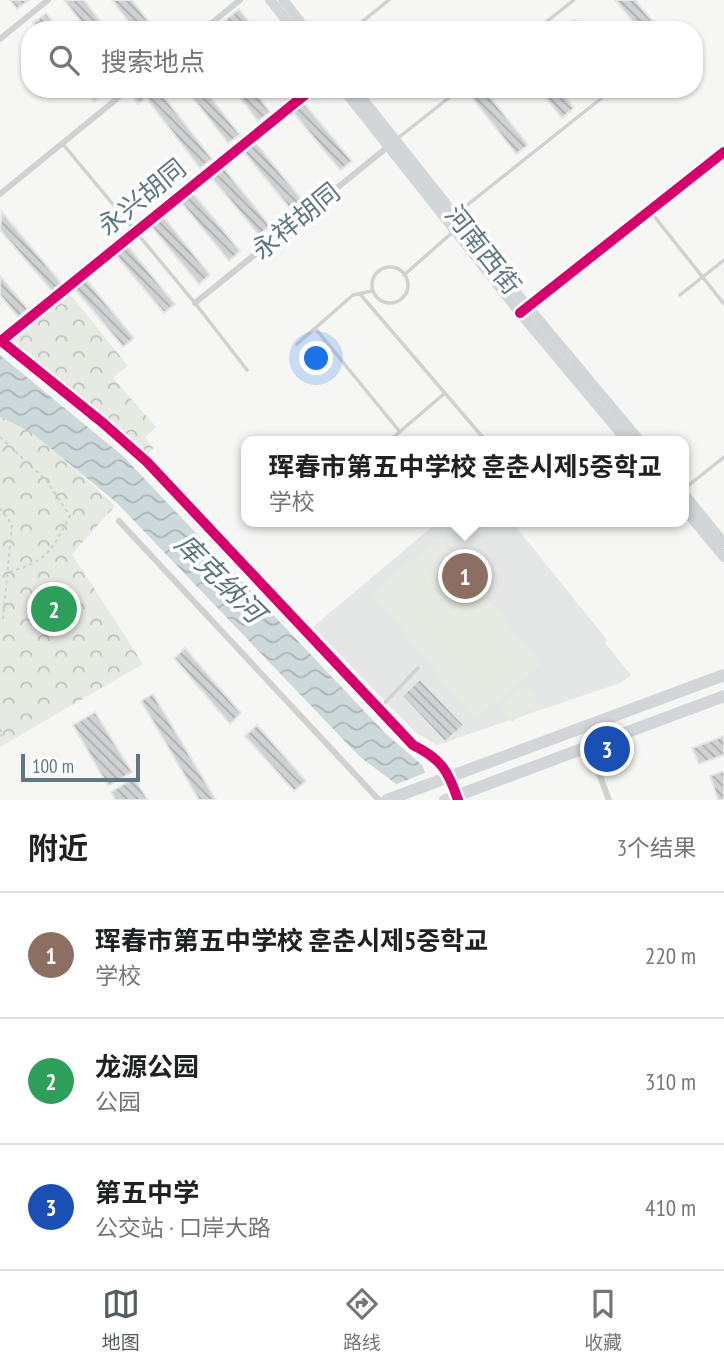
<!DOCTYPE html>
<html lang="zh">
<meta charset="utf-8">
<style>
:root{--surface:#fff;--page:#f6f6f6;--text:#202124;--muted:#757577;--line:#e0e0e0;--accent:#545c60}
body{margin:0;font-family:"PT Sans Narrow","Noto Sans SC","Noto Sans KR",sans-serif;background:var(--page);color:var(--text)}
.scale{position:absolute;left:21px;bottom:18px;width:119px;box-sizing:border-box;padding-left:7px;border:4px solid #5f7782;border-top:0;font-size:19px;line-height:24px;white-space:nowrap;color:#5f7782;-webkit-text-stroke:5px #fff;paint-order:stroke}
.you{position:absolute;left:317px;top:359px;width:24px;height:24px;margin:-18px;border:5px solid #fff;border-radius:50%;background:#1a73e8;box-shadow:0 0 0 10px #1a73e833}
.badge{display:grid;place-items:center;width:46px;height:46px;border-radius:50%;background:var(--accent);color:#fff;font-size:23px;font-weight:700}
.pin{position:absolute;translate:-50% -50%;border:4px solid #fff;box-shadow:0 2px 7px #0006}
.popup{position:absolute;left:241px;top:436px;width:448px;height:91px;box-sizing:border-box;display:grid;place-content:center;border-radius:14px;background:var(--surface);filter:drop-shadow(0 2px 5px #0005);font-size:23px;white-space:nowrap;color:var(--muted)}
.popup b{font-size:26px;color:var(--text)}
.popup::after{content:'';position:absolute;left:50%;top:100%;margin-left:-14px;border:14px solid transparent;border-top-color:var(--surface)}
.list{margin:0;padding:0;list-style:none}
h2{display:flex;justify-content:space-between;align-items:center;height:91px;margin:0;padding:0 28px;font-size:30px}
h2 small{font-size:23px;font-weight:400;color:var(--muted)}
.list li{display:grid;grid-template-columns:46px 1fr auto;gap:21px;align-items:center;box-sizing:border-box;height:126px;padding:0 28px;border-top:2px solid var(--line)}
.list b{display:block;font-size:26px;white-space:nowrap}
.list p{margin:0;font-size:23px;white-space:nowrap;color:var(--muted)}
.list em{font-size:23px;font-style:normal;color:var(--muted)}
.icon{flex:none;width:38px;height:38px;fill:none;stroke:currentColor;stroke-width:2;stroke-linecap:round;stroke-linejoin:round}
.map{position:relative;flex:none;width:724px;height:800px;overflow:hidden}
.search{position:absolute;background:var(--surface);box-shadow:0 2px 5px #0004;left:21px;right:21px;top:21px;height:77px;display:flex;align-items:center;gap:18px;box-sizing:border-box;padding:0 24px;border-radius:28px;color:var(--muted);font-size:26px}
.sheet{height:469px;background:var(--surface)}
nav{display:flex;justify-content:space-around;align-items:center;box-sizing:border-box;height:98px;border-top:2px solid var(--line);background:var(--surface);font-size:19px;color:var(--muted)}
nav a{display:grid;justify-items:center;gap:4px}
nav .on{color:var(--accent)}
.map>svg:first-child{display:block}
.built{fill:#e4e7e6}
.grass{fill:#e6eae3}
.forest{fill:url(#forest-crowns)}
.water{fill:url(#water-waves)}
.pier{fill:#f6f6f5}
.building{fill:url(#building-back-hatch);stroke:#e6e6e4;stroke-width:2}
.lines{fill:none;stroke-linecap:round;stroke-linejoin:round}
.path{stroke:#cccecf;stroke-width:2;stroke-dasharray:3.5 3.5;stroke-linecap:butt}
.lane{stroke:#d0d1d1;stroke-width:3.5}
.street{stroke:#d0d1d1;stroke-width:6}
.primary{stroke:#d2d6d8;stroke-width:10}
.highway{stroke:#d2d6d8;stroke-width:12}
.cycleway-casing{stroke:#fff;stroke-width:15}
.cycleway{stroke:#d6006c;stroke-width:10}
.labels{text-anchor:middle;stroke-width:7;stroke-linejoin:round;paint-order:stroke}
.street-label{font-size:26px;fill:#5f7782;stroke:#fff}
.water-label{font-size:28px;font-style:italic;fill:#5a787c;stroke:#fff}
</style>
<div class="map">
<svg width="724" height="800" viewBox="0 0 724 800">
<defs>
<pattern id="forest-crowns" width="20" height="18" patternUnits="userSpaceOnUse" patternTransform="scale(1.75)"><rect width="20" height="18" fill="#e6eae3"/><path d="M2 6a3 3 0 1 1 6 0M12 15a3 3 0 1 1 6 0" fill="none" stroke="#bec2bd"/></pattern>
<pattern id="water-waves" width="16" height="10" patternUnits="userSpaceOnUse" patternTransform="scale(1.75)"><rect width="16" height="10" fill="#cdd8da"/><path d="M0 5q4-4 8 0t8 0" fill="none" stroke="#aab4b6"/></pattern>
<pattern id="building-back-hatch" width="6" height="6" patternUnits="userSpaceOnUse" patternTransform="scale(1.75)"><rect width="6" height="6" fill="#cfd1d2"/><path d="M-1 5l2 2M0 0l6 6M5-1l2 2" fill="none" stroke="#abaeb0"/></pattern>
</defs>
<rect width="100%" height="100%" fill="#f6f6f5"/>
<!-- built -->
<polygon class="built" points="432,522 512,522 607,640 605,643 631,675 620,683 437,745 415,732 313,627 434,525"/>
<!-- grass -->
<g class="grass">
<polygon points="439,539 541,665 474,719 372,592"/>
<polygon points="526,685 538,701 512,722 500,706"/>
</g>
<!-- forest -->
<g class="forest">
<polygon points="71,295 128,366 113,378 156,427 145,437 153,448 146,456 85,403 9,343"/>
<polygon points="0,399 115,506 72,554 143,664 0,747"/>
</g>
<!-- water -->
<polygon class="water" points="0,355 123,456 385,733 422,765 436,800 401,800 395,783 360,757 117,503 31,432 0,417"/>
<!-- pier -->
<polygon class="pier" points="430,771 439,800 397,800 392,786"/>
<!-- building -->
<g class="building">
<polygon points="10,0 29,0 17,9"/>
<polygon points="64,0 84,0 107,30 87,30"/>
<polygon points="112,0 132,0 155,30 135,30"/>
<polygon points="615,0 635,0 660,30 640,30"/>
<polygon points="239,9 255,30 235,30 233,27 223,30 219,25"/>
<polygon points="46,13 59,30 39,30 33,23"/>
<polygon points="575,20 583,30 563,30"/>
<polygon points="85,89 105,89 106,92 94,101"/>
<polygon points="141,89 158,89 212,159 200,168 146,98 138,104 132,96"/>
<polygon points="186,89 204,89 240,135 228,143"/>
<polygon points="233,89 253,89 270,112 258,121"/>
<polygon points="282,89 297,89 287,97"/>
<polygon points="477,89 484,89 528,145 516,154 470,95"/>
<polygon points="539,89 559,89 574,108 562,118"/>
<polygon points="303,102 352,161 340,170 292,111"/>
<polygon points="255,142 304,202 292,211 244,152"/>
<polygon points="222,166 270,226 259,235 210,176"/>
<polygon points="192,192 240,251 229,261 180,201"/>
<polygon points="2,212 61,283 52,291 0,230"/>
<polygon points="162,215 210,275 199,284 150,225"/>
<polygon points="127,245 175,304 164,313 115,254"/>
<polygon points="0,276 28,309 18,317 0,295"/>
<polygon points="85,278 134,338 123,347 74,288"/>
<polygon points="185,648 241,713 230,724 174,658"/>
<polygon points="420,679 464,725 445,742 402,696"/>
<polygon points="153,694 216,800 199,800 141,701"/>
<polygon points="95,712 132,772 108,786 73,725"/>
<polygon points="257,725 306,781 294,791 245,736"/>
<polygon points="724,736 724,755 699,764 692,748"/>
<polygon points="724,771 724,800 718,800 710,776"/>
<polygon points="134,778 148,800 116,800 111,792"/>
</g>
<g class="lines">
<!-- path -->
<g class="path">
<path d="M0 437 46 480 70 516C49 554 49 560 6 573"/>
<polyline points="0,508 12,525 3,620"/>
<polyline points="0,729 3,734 0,736"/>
</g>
<!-- lane -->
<g class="lane">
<polyline points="352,30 389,0"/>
<polyline points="536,30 574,0"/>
<polyline points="398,138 460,89"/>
<polyline points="62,143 195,303 247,370"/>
<polyline points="650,211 724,304"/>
<polyline points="456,214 613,89"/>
<circle cx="390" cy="285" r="18"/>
<polyline points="404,275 454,231"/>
<polyline points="360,294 486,441"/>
<polyline points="680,295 724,260"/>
<polyline points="315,328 400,432"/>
<polyline points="297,344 353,295 372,291"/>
<polyline points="389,441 445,393"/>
<polyline points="684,489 724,457"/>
<polyline points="379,709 418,668"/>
</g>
<!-- street -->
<g class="street">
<polyline points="203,30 240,0"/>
<polyline points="0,39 48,0"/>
<polyline points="0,194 129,89"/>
<polyline points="195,303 390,145"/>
<polyline points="528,307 724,152"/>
<path d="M0 340 103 423 147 462 413 745C440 758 446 767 456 795"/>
<polyline points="1,341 312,89"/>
<polyline points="119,521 379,800"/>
<polyline points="589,747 609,800"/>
</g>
<!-- primary -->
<g class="primary">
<polyline points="270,0 294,30"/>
<polyline points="283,0 307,30"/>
<polyline points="343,89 520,313 627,441"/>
<polyline points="355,89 528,307 640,441"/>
<polyline points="684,494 724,543"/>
<polyline points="684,509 724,557"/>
</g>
<!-- highway -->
<g class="highway">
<polyline points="387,800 724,675"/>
<polyline points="445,800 724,696"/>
</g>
<!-- cycleway casing -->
<g class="cycleway-casing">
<g id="cycleway">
<polyline points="520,313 724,152"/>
<path d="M0 340 103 423 147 462 413 745C441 759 448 770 458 800"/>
<polyline points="1,341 312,89"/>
</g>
</g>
<!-- cycleway -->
<use href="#cycleway" class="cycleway"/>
</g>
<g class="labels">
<!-- street labels -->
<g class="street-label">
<text transform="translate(142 197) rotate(-39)" y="9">永兴胡同</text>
<text transform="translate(296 221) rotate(-39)" y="9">永祥胡同</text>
<text transform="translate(483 250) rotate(52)" y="9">河南西街</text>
</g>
<!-- water labels -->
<g class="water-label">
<text transform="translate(220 578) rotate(45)" y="10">库克纳河</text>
</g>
</g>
</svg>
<div class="scale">100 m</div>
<div class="you"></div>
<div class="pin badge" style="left:465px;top:576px;background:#8d6e63">1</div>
<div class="popup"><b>珲春市第五中学校 훈춘시제5중학교</b>学校</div>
<div class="pin badge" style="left:54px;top:609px;background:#2e9e5b">2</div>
<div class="pin badge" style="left:607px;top:749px;background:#1a4fb4">3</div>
<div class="search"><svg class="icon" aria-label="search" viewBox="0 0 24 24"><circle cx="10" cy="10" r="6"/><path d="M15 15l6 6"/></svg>搜索地点</div>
</div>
<section class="sheet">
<h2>附近<small>3个结果</small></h2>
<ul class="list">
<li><span class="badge" style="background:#8d6e63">1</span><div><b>珲春市第五中学校 훈춘시제5중학교</b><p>学校</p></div><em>220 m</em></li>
<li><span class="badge" style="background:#2e9e5b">2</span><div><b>龙源公园</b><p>公园</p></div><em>310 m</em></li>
<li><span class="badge" style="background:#1a4fb4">3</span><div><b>第五中学</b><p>公交站 · 口岸大路</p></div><em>410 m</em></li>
</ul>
</section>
<nav>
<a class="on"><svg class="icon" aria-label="map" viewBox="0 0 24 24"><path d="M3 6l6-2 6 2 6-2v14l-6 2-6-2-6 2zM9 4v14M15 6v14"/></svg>地图</a>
<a><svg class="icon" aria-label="directions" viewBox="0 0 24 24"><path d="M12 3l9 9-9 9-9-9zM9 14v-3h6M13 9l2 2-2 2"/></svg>路线</a>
<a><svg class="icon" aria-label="saved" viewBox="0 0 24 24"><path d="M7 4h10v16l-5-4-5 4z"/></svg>收藏</a>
</nav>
